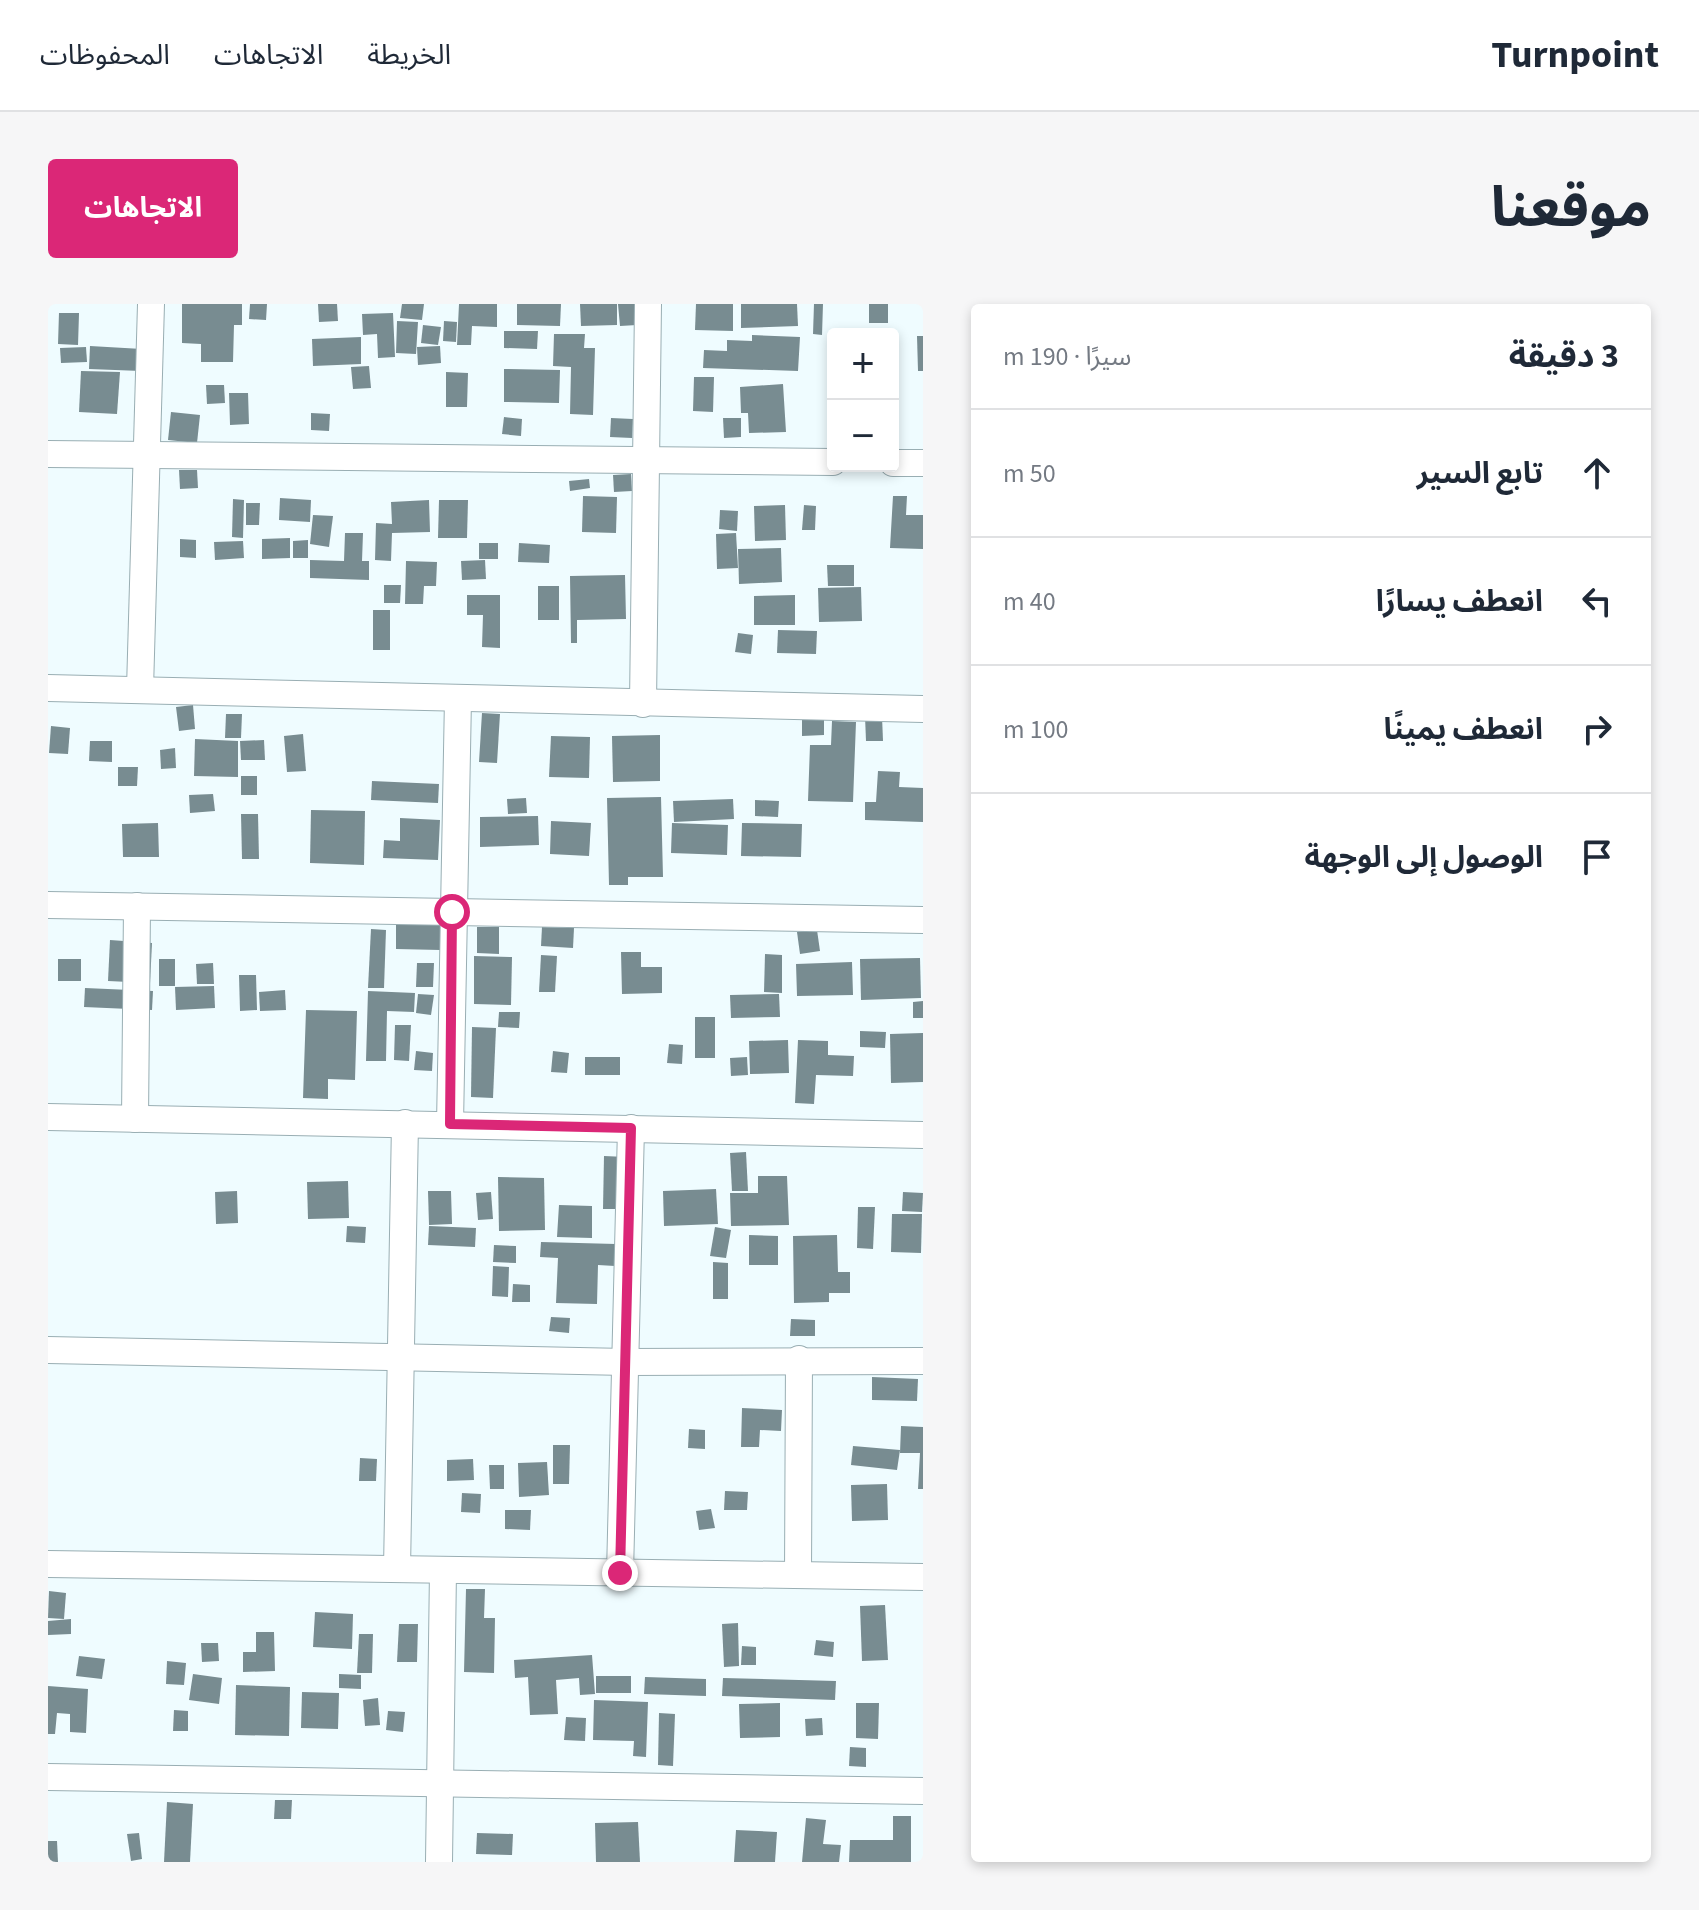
<!DOCTYPE html>
<html lang="ar">
<meta charset="utf-8">
<style>
:root{--surface:#fff;--page:#f6f6f7;--text:#1f2937;--muted:#747a83;--line:#e0e1e3;--accent:#db2777}
body{margin:0;font-family:"Source Sans 3","Noto Sans Arabic",sans-serif;background:var(--page);color:var(--text);direction:rtl}
.controls{position:absolute;right:24px;top:24px;display:grid;overflow:hidden;border-radius:8px;box-shadow:0 4px 12px #0003}
.controls button{width:72px;height:72px;display:grid;place-items:center;padding:0;border:0;border-bottom:2px solid var(--line);background:var(--surface);color:var(--text);font:40px sans-serif}
.stop{position:absolute;width:24px;height:24px;margin:-18px;border:6px solid #db2777;border-radius:50%;background:#fff}
.stop.end{background:#db2777;border-color:#fff;box-shadow:0 2px 8px #0008}
.list{margin:0;padding:0;list-style:none}
h2{display:flex;justify-content:space-between;align-items:center;height:104px;margin:0;padding:0 32px;font-size:34px}
h2 small{font-size:26px;font-weight:400;color:var(--muted)}
.list li{display:grid;grid-template-columns:52px 1fr auto;gap:24px;align-items:center;box-sizing:border-box;height:128px;padding:0 32px;border-top:2px solid var(--line)}
.list b{display:block;font-size:30px;white-space:nowrap}
.list em{font-size:26px;font-style:normal;color:var(--muted)}
.icon{flex:none;width:44px;height:44px;fill:none;stroke:currentColor;stroke-width:2;stroke-linecap:round;stroke-linejoin:round}
.map{position:relative;flex:none;width:875px;height:1558px;overflow:hidden;direction:ltr;border-radius:8px}
header{display:flex;align-items:center;gap:48px;box-sizing:border-box;height:112px;padding:0 40px;background:var(--surface);border-bottom:2px solid var(--line)}
header strong{font-size:38px}
nav{display:flex;gap:44px;margin-inline-start:auto;font-size:28px}
.intro{display:flex;align-items:center;justify-content:space-between;box-sizing:border-box;height:192px;padding:0 48px}
h1{margin:0;font-size:56px}
.button{padding:20px 36px;border-radius:8px;background:var(--accent);color:#fff;font-size:28px;font-weight:700}
main{display:flex;gap:48px;padding:0 48px}
aside{flex:1;background:var(--surface);border-radius:8px;box-shadow:0 4px 12px #0003}
.map>svg:first-child{display:block}
.building{fill:#788c91}
.lines{fill:none;stroke-linecap:round;stroke-linejoin:round}
.minor-casing{stroke:#99aeb3;stroke-width:28}
.minor{stroke:#fff;stroke-width:26}
.route{stroke:#db2777;stroke-width:10}
</style>
<header>
<strong>Turnpoint</strong>
<nav><a>الخريطة</a><a>الاتجاهات</a><a>المحفوظات</a></nav>
</header>
<div class="intro"><h1>موقعنا</h1><a class="button">الاتجاهات</a></div>
<main>
<aside>
<h2>3 دقيقة<small>سيرًا · 190 m</small></h2>
<ul class="list">
<li><svg class="icon" aria-label="ahead" viewBox="0 0 24 24"><path d="M12 20V5M6 11l6-6 6 6"/></svg><div><b>تابع السير</b></div><em>50 m</em></li>
<li><svg class="icon" aria-label="left" viewBox="0 0 24 24"><path d="M17 20v-9H6M10 6l-5 5 5 5"/></svg><div><b>انعطف يسارًا</b></div><em>40 m</em></li>
<li><svg class="icon" aria-label="right" viewBox="0 0 24 24"><path d="M7 20v-9h11M14 6l5 5-5 5"/></svg><div><b>انعطف يمينًا</b></div><em>100 m</em></li>
<li><svg class="icon" aria-label="arrive" viewBox="0 0 24 24"><path d="M6 21V4h12l-3 4 3 4H6"/></svg><div><b>الوصول إلى الوجهة</b></div></li>
</ul>
</aside>
<div class="map">
<svg width="875" height="1558" viewBox="0 0 875 1558">
<rect width="100%" height="100%" fill="#effcff"/>
<!-- building -->
<g class="building">
<polygon points="134,0 194,0 194,21 186,21 185,58 153,58 153,40 134,39"/>
<polygon points="202,0 219,0 218,16 201,15"/>
<polygon points="270,0 289,0 290,17 271,18"/>
<polygon points="354,0 376,0 374,16 352,14"/>
<polygon points="411,0 449,0 449,23 424,22 423,41 409,41"/>
<polygon points="469,0 513,0 512,22 469,21"/>
<polygon points="532,0 569,0 569,21 533,22"/>
<polygon points="570,0 587,0 589,21 572,22"/>
<polygon points="648,0 685,0 685,27 647,26"/>
<polygon points="693,0 749,0 750,22 693,24"/>
<polygon points="766,0 775,0 774,31 765,30"/>
<rect x="821" y="0" width="19" height="19"/>
<polygon points="11,9 31,9 30,41 10,40"/>
<polygon points="345,9 347,53 330,54 329,30 315,31 314,10"/>
<polygon points="349,17 370,18 368,50 348,49"/>
<polygon points="396,17 409,18 408,38 395,37"/>
<polygon points="375,21 393,23 390,41 373,39"/>
<polygon points="456,27 490,27 489,45 456,44"/>
<polygon points="506,30 537,30 536,44 547,44 545,111 522,110 523,63 505,62"/>
<polygon points="704,31 752,33 750,67 655,64 656,46 679,47 679,36 704,37"/>
<polygon points="869,32 875,32 875,67 870,67"/>
<polygon points="313,33 313,60 265,62 264,35"/>
<polygon points="42,42 94,45 93,67 41,65"/>
<polygon points="392,42 393,59 370,61 369,43"/>
<polygon points="38,43 39,58 13,59 12,44"/>
<polygon points="321,62 323,84 305,85 303,63"/>
<polygon points="456,65 512,66 511,99 456,98"/>
<polygon points="33,67 72,68 69,110 31,108"/>
<polygon points="398,68 420,69 419,103 398,103"/>
<polygon points="646,73 666,73 665,108 645,107"/>
<polygon points="735,80 738,128 701,129 700,109 693,109 692,83"/>
<polygon points="158,81 176,81 177,99 159,100"/>
<polygon points="181,89 200,89 201,120 182,121"/>
<polygon points="123,108 152,111 149,139 120,136"/>
<polygon points="263,109 282,110 281,127 263,126"/>
<polygon points="456,113 474,115 473,132 454,130"/>
<polygon points="563,114 585,115 584,134 562,133"/>
<polygon points="675,114 693,114 693,133 676,134"/>
<polygon points="131,166 149,166 150,184 132,185"/>
<polygon points="583,170 584,187 566,188 565,171"/>
<polygon points="541,175 542,184 522,187 521,177"/>
<polygon points="535,192 569,193 568,229 534,228"/>
<polygon points="845,192 859,192 858,211 875,211 875,245 842,244"/>
<polygon points="232,194 263,196 262,218 231,216"/>
<polygon points="185,195 196,196 195,234 184,233"/>
<polygon points="381,196 382,228 344,229 343,257 327,256 328,219 344,220 343,198"/>
<polygon points="391,196 420,196 419,234 390,234"/>
<polygon points="198,199 212,199 211,221 198,221"/>
<polygon points="737,201 738,236 707,237 706,202"/>
<polygon points="756,201 768,202 767,226 754,226"/>
<polygon points="672,206 690,207 689,227 671,225"/>
<polygon points="265,211 285,212 281,243 262,240"/>
<polygon points="297,229 315,229 314,257 321,257 321,276 262,274 262,256 296,257"/>
<polygon points="688,229 690,264 669,265 668,230"/>
<polygon points="242,234 242,254 214,255 214,235"/>
<polygon points="132,235 148,236 148,254 132,253"/>
<polygon points="260,236 260,254 245,254 245,237"/>
<polygon points="195,237 196,254 167,256 166,238"/>
<rect x="431" y="239" width="19" height="16"/>
<polygon points="471,239 502,241 501,259 470,258"/>
<polygon points="733,244 734,278 691,280 690,245"/>
<polygon points="437,256 438,275 414,276 413,257"/>
<polygon points="358,257 389,258 388,282 376,282 375,300 357,300"/>
<polygon points="779,261 806,261 806,282 780,282"/>
<polygon points="577,271 578,315 529,316 529,339 523,339 522,272"/>
<polygon points="336,281 353,281 352,299 336,299"/>
<rect x="490" y="282" width="21" height="34"/>
<polygon points="813,283 814,317 771,318 770,284"/>
<polygon points="419,291 452,291 452,344 434,343 435,311 419,311"/>
<polygon points="747,291 747,321 706,321 706,292"/>
<rect x="325" y="306" width="17" height="40"/>
<polygon points="730,326 769,327 768,350 729,349"/>
<polygon points="690,329 705,331 703,350 687,348"/>
<polygon points="145,401 147,425 131,427 128,403"/>
<polygon points="434,409 452,410 449,459 431,458"/>
<polygon points="178,410 194,410 193,434 177,434"/>
<polygon points="817,412 834,412 835,437 818,437"/>
<polygon points="754,415 776,415 776,431 754,432"/>
<polygon points="784,417 808,418 805,498 760,497 762,441 783,441"/>
<polygon points="3,422 22,424 20,450 1,449"/>
<polygon points="255,430 258,467 239,468 236,432"/>
<polygon points="612,431 612,477 565,478 564,432"/>
<polygon points="503,432 542,433 541,474 501,473"/>
<polygon points="147,435 190,437 190,473 146,472"/>
<polygon points="216,436 217,456 193,456 192,437"/>
<polygon points="42,437 64,437 64,458 41,457"/>
<polygon points="127,444 128,464 113,465 112,446"/>
<polygon points="70,463 90,463 89,482 70,482"/>
<polygon points="830,467 852,468 851,483 875,484 875,518 817,516 817,498 828,498"/>
<rect x="193" y="472" width="16" height="19"/>
<polygon points="324,477 391,480 390,499 323,496"/>
<polygon points="165,490 167,507 142,509 141,491"/>
<polygon points="613,493 615,573 580,573 580,581 561,581 559,494"/>
<polygon points="478,494 479,509 460,510 459,495"/>
<polygon points="685,495 686,515 626,518 625,497"/>
<polygon points="707,496 731,497 730,513 707,512"/>
<polygon points="263,506 317,507 316,561 262,559"/>
<polygon points="193,510 210,510 211,555 194,555"/>
<polygon points="490,512 491,541 432,543 432,513"/>
<polygon points="352,514 392,516 390,556 335,554 336,536 352,537"/>
<polygon points="503,517 543,519 541,552 502,550"/>
<polygon points="110,519 111,553 75,553 74,520"/>
<polygon points="624,519 680,521 679,551 623,549"/>
<polygon points="694,519 754,520 753,553 693,552"/>
<polygon points="348,621 393,621 392,646 348,645"/>
<polygon points="429,623 451,623 451,650 429,649"/>
<polygon points="494,623 526,624 525,644 493,642"/>
<polygon points="323,625 338,626 336,684 320,684"/>
<polygon points="769,626 772,647 752,650 749,628"/>
<polygon points="62,636 104,639 102,679 60,677"/>
<polygon points="573,648 593,648 593,663 614,663 614,689 574,690"/>
<polygon points="717,650 734,651 734,689 716,688"/>
<polygon points="493,651 509,652 507,688 491,688"/>
<polygon points="426,652 464,653 463,701 426,700"/>
<polygon points="872,654 873,694 813,696 812,655"/>
<rect x="10" y="655" width="23" height="22"/>
<rect x="111" y="655" width="16" height="27"/>
<polygon points="804,658 805,691 749,692 748,660"/>
<polygon points="165,659 166,680 149,680 148,660"/>
<polygon points="369,659 386,659 385,683 368,683"/>
<polygon points="191,671 208,671 209,706 192,707"/>
<polygon points="166,682 167,704 128,706 127,683"/>
<polygon points="37,684 105,687 104,706 36,703"/>
<polygon points="237,686 238,706 212,707 211,688"/>
<polygon points="320,687 367,689 366,708 339,707 338,757 318,757"/>
<polygon points="370,690 386,691 383,711 368,709"/>
<polygon points="731,690 732,713 683,714 682,691"/>
<polygon points="875,697 875,714 865,714 865,698"/>
<polygon points="258,706 309,707 307,776 280,775 280,795 255,794"/>
<polygon points="451,708 472,708 471,724 450,723"/>
<rect x="647" y="713" width="20" height="41"/>
<polygon points="347,721 363,721 361,757 346,756"/>
<polygon points="424,723 448,724 445,794 423,793"/>
<polygon points="812,727 838,728 837,744 812,743"/>
<polygon points="875,729 875,778 843,779 842,730"/>
<polygon points="740,736 741,769 702,770 701,737"/>
<polygon points="750,736 780,737 780,751 806,752 805,772 768,771 766,800 747,799"/>
<polygon points="621,740 635,741 634,760 619,759"/>
<polygon points="368,747 385,749 384,767 366,766"/>
<polygon points="505,747 521,749 519,769 503,768"/>
<rect x="537" y="753" width="35" height="18"/>
<polygon points="699,753 700,771 683,772 682,754"/>
<polygon points="698,848 700,887 684,887 682,849"/>
<polygon points="556,852 578,853 577,905 555,905"/>
<polygon points="710,872 739,872 741,921 683,922 682,889 710,889"/>
<polygon points="450,873 496,874 497,926 451,927"/>
<polygon points="300,877 301,914 260,915 259,878"/>
<polygon points="668,885 670,920 616,922 615,887"/>
<polygon points="189,887 190,919 168,920 167,888"/>
<polygon points="380,887 403,887 404,920 381,921"/>
<polygon points="443,888 445,915 430,916 428,889"/>
<polygon points="855,888 875,889 874,908 854,907"/>
<polygon points="511,901 544,902 544,934 509,933"/>
<polygon points="810,903 827,903 825,945 809,944"/>
<polygon points="844,910 874,910 873,949 843,948"/>
<polygon points="299,922 318,923 317,939 298,938"/>
<polygon points="381,922 428,924 427,943 380,941"/>
<polygon points="667,923 683,926 678,954 662,952"/>
<polygon points="701,931 730,932 730,961 701,961"/>
<polygon points="789,931 790,968 802,968 802,989 781,989 781,998 746,999 745,932"/>
<polygon points="493,938 568,940 567,962 550,961 549,1000 508,999 510,954 492,953"/>
<polygon points="446,941 468,942 468,959 445,958"/>
<polygon points="665,958 680,959 680,995 665,995"/>
<polygon points="445,962 461,963 460,993 444,992"/>
<polygon points="465,980 482,981 482,998 464,998"/>
<polygon points="503,1013 522,1014 521,1029 501,1027"/>
<polygon points="743,1015 767,1016 767,1032 742,1032"/>
<polygon points="824,1073 870,1075 869,1097 824,1096"/>
<polygon points="694,1104 734,1106 733,1127 712,1126 711,1143 693,1143"/>
<polygon points="853,1122 875,1123 875,1185 870,1185 872,1149 852,1149"/>
<polygon points="641,1125 657,1126 657,1145 640,1144"/>
<polygon points="505,1141 522,1141 521,1180 505,1180"/>
<polygon points="805,1142 852,1146 849,1166 803,1161"/>
<polygon points="312,1154 329,1155 328,1177 311,1177"/>
<polygon points="425,1155 426,1176 399,1177 399,1156"/>
<polygon points="499,1158 501,1191 471,1193 470,1159"/>
<polygon points="441,1161 456,1161 456,1185 442,1185"/>
<polygon points="839,1180 840,1216 804,1217 803,1181"/>
<polygon points="677,1187 700,1188 699,1206 676,1206"/>
<polygon points="414,1189 433,1190 432,1209 413,1208"/>
<polygon points="663,1205 667,1224 651,1226 648,1207"/>
<polygon points="457,1206 483,1206 482,1226 457,1225"/>
<polygon points="418,1285 437,1285 436,1314 447,1314 446,1369 416,1368"/>
<polygon points="1,1287 18,1289 16,1315 0,1314"/>
<polygon points="837,1301 840,1356 814,1357 812,1302"/>
<polygon points="267,1308 305,1310 304,1345 265,1343"/>
<polygon points="23,1315 23,1330 0,1331 0,1317"/>
<polygon points="690,1319 691,1362 676,1363 674,1320"/>
<polygon points="351,1320 370,1320 369,1358 349,1358"/>
<polygon points="208,1328 226,1328 227,1367 195,1368 195,1348 208,1348"/>
<polygon points="311,1330 325,1330 324,1369 309,1369"/>
<polygon points="768,1336 786,1338 785,1353 766,1351"/>
<polygon points="153,1339 170,1339 171,1357 154,1358"/>
<polygon points="694,1342 708,1343 708,1361 693,1361"/>
<polygon points="544,1351 547,1390 532,1391 531,1374 508,1376 510,1410 482,1411 480,1373 467,1374 466,1356"/>
<polygon points="31,1352 57,1355 54,1375 28,1372"/>
<polygon points="119,1357 138,1359 136,1381 118,1380"/>
<polygon points="145,1370 174,1374 171,1400 141,1396"/>
<polygon points="291,1370 313,1371 313,1385 291,1384"/>
<rect x="548" y="1372" width="35" height="17"/>
<polygon points="597,1373 658,1375 658,1392 596,1390"/>
<polygon points="675,1374 788,1377 787,1396 674,1392"/>
<polygon points="188,1381 242,1383 241,1432 187,1431"/>
<polygon points="0,1382 40,1385 38,1429 22,1428 22,1410 9,1409 7,1430 0,1430"/>
<polygon points="254,1388 291,1389 290,1425 253,1424"/>
<polygon points="330,1394 332,1421 317,1422 315,1396"/>
<polygon points="546,1396 600,1398 598,1453 585,1452 586,1437 545,1436"/>
<polygon points="732,1399 732,1433 692,1434 691,1400"/>
<polygon points="808,1399 831,1399 830,1435 808,1434"/>
<polygon points="126,1406 140,1407 140,1427 125,1427"/>
<polygon points="340,1407 357,1408 355,1428 338,1426"/>
<polygon points="611,1409 627,1410 625,1462 610,1461"/>
<polygon points="518,1413 538,1414 537,1437 516,1436"/>
<polygon points="774,1414 775,1431 758,1432 757,1415"/>
<polygon points="802,1443 818,1444 818,1463 801,1462"/>
<polygon points="227,1496 244,1496 243,1515 226,1515"/>
<polygon points="119,1498 145,1500 142,1558 116,1558"/>
<polygon points="845,1512 863,1512 863,1558 801,1558 802,1536 845,1536"/>
<polygon points="758,1514 778,1516 775,1540 793,1541 791,1558 754,1558"/>
<polygon points="590,1518 592,1558 548,1558 547,1519"/>
<polygon points="688,1526 729,1528 727,1558 686,1558"/>
<polygon points="91,1529 94,1555 83,1557 79,1530"/>
<polygon points="429,1529 465,1530 464,1551 428,1550"/>
<polygon points="0,1537 9,1537 10,1558 0,1558"/>
</g>
<g class="lines">
<!-- minor casing -->
<g class="minor-casing">
<g id="minor">
<polyline points="0,150 785,158"/>
<polyline points="845,159 875,159"/>
<polyline points="0,384 875,405"/>
<polyline points="92,385 103,0"/>
<polyline points="595,400 600,0"/>
<polyline points="0,601 875,616"/>
<polyline points="0,813 875,831"/>
<polyline points="87,815 89,602"/>
<polyline points="402,820 410,394"/>
<polyline points="0,1046 578,1058 875,1057"/>
<polyline points="0,1260 875,1273"/>
<polyline points="349,1265 357,819"/>
<polyline points="572,1269 583,824"/>
<polyline points="750,1271 751,1055"/>
<polyline points="0,1473 875,1487"/>
<polyline points="391,1558 395,1266"/>
</g>
</g>
<!-- minor -->
<use href="#minor" class="minor"/>
</g>
<g class="lines">
<!-- route -->
<polyline class="route" points="404,608 402,820 583,824 572,1269"/>
</g>
</svg>
<div class="controls">
<button>+</button>
<button>−</button>
</div>
<div class="stop" style="left:404px;top:608px"></div>
<div class="stop end" style="left:572px;top:1269px"></div>
</div>
</main>
